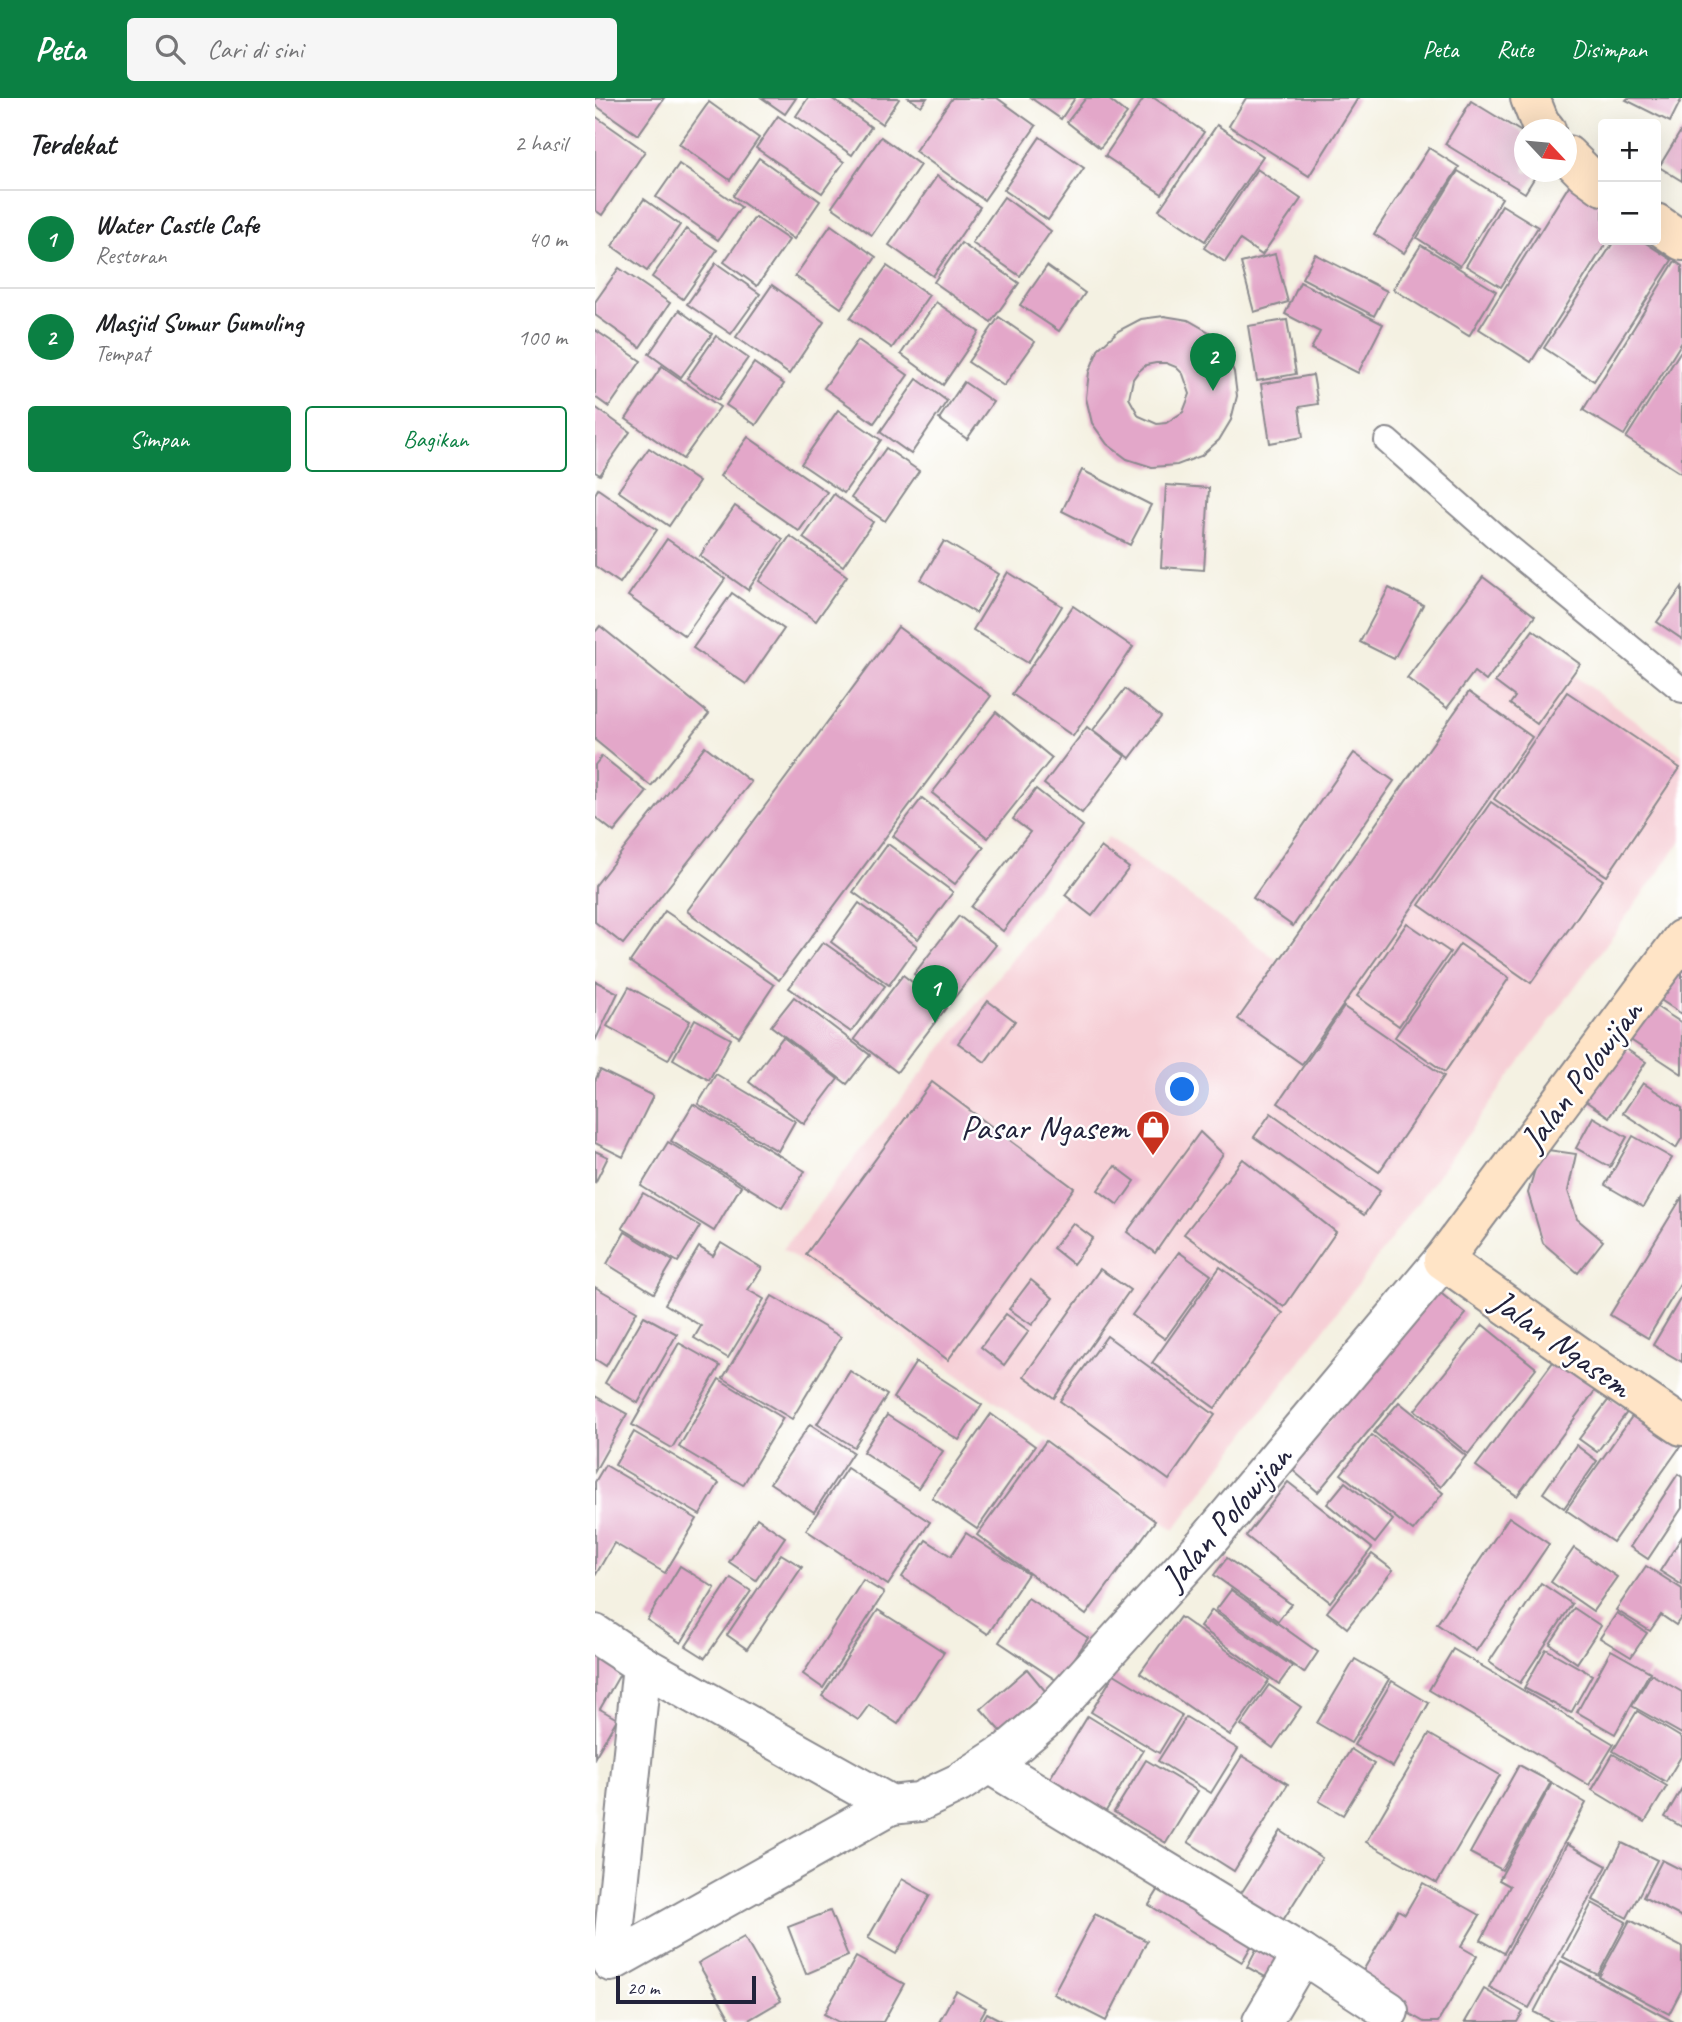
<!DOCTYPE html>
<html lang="id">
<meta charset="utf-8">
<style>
:root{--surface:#fff;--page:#f6f6f6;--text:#202124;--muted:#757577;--line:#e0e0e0;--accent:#0b8043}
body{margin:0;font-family:Caveat,sans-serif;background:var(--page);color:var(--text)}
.controls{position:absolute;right:21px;top:21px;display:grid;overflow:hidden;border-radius:7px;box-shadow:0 7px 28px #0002}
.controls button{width:63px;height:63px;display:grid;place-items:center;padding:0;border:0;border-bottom:2px solid var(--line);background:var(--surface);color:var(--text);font:35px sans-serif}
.compass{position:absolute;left:919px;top:21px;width:63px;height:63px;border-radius:50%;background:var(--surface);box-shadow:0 7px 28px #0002;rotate:116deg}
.scale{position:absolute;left:21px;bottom:18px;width:140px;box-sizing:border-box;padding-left:7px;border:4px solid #22223b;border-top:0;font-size:19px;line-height:24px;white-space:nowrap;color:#22223b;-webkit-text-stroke:5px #fff;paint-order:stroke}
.you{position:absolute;left:588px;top:992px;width:24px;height:24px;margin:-18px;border:5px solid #fff;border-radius:50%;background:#1a73e8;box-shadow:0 0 0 10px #1a73e833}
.badge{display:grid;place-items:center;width:46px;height:46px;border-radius:50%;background:var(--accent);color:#fff;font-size:23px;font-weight:700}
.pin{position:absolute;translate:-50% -58px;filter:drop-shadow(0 2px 4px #0008)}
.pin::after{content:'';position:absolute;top:37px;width:24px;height:21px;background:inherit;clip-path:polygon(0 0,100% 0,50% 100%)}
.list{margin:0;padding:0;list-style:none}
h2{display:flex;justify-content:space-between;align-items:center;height:91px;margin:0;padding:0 28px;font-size:30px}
h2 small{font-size:23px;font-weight:400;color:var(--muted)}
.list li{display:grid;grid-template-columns:46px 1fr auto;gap:21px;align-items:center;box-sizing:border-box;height:98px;padding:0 28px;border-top:2px solid var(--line)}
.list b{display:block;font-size:26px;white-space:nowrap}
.list p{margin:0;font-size:23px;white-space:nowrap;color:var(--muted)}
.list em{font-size:23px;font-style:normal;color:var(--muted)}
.actions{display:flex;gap:14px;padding:21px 28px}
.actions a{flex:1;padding:16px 0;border:2px solid var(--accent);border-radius:7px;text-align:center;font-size:24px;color:var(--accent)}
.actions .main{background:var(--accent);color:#fff}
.icon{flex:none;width:38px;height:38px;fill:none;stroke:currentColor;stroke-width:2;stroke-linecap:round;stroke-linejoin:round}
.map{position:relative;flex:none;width:1087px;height:1924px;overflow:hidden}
header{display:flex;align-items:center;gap:42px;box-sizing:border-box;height:98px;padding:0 35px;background:var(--accent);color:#fff}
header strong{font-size:33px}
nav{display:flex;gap:38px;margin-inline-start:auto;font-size:24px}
.search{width:490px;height:63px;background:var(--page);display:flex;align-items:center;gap:18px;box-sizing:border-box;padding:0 24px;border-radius:7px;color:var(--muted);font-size:26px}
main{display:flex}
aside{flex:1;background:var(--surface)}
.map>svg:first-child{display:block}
.built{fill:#f6cfd6}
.building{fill:#e3a7c9;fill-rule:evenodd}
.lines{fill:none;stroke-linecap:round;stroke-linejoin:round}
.lane-casing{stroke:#8b8a8e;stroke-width:28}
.street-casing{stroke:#8b8a8e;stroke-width:42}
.secondary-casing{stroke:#8b8a8e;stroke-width:42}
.lane{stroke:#fff;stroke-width:24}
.street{stroke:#fff;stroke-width:38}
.secondary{stroke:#ffe4c6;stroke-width:38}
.labels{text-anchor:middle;stroke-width:5;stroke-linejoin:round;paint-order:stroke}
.street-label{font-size:35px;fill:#22223b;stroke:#fff}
.poi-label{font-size:35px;fill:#22223b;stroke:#fff;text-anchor:end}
</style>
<header>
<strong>Peta</strong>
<div class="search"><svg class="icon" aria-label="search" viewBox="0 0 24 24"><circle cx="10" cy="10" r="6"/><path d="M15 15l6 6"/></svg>Cari di sini</div>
<nav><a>Peta</a><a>Rute</a><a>Disimpan</a></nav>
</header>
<main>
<aside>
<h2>Terdekat<small>2 hasil</small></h2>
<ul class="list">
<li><span class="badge">1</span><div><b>Water Castle Cafe</b><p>Restoran</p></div><em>40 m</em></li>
<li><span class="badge">2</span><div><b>Masjid Sumur Gumuling</b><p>Tempat</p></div><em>100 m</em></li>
</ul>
<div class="actions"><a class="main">Simpan</a><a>Bagikan</a></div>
</aside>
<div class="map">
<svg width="1087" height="1924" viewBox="0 0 1087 1924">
<rect width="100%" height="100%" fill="#fff"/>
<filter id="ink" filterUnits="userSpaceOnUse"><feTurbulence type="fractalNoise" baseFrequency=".0143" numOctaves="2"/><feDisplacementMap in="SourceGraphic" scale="14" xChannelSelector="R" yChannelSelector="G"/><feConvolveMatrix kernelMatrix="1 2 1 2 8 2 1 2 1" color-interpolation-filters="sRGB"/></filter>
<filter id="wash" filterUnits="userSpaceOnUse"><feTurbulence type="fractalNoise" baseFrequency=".00686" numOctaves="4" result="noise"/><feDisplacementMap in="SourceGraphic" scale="28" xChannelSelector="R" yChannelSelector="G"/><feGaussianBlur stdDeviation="1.57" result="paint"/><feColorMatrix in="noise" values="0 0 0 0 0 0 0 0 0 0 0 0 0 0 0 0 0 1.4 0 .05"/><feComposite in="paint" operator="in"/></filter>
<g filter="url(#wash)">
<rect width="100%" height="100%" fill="#f4f1e2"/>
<!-- built -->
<polygon class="built" points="929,541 1087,657 1087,742 791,1148 579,1432 188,1151 513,739 691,868"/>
<g id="blocks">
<!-- building -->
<g class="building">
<polygon points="0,0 69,0 43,37 0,7"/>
<polygon points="167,0 201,0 190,16"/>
<polygon points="213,0 236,0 276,29 257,57 201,18"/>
<polygon points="250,0 303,0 304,1 287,26"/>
<polygon points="314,0 332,0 326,8"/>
<polygon points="357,0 402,0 441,28 389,102 320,53"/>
<polygon points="436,0 480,0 466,21"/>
<polygon points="491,0 512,0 532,16 505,50 472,24"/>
<polygon points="549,0 559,0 609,34 567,96 510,58"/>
<polygon points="651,0 763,0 714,78 634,28"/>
<polygon points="1033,0 1087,0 1075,24 1031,2"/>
<polygon points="876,3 930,36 930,74 943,74 930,95 850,46"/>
<polygon points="114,4 164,40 135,82 84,46"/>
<polygon points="0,18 50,53 7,117 0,112"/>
<polygon points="183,18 249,64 227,95 161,50"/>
<polygon points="622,27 668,58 610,143 564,112"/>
<polygon points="1087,31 1087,83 1064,69"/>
<polygon points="286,39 325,67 277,137 237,109"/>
<polygon points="445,39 489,70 453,122 409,92"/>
<polygon points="834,50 864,69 809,155 779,136"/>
<polygon points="164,60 225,103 199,141 138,98"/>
<polygon points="84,66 146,109 123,142 61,99"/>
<polygon points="662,71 706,101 667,157 645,142 630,164 609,150"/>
<polygon points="863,73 907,100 865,168 822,140"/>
<polygon points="342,78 385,109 338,178 294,147"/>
<polygon points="980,78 1008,97 1008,142 1013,142 936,264 884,231"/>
<polygon points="409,99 456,133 425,178 377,145"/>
<polygon points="49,101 85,127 52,173 17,148"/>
<polygon points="907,107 943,129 906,189 871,168"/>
<polygon points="160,119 194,142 162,188 129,164"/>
<polygon points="236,127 281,159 246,210 200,178"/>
<polygon points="91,131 122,152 88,201 57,179"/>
<polygon points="1020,142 1046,142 1077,162 999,283 949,250"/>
<polygon points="366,145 424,185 396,224 339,184"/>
<polygon points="826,147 901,193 874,238 798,191"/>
<polygon points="680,156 693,204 659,214 646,165"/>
<polygon points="720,156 792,193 779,218 707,180"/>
<polygon points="1080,163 1087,168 1087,244 1029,337 988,312"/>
<polygon points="121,165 165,196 136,236 92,206"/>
<polygon points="292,168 334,197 297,250 255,220"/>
<polygon points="452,168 490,195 464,233 425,207"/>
<polygon points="24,170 75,205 45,249 0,217 0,204"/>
<polygon points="705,184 788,226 763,275 716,251 725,234 690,216"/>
<polygon points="177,187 229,224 194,276 141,239"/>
<polygon points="341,204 384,234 348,287 306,256"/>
<polygon points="84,212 117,236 86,279 54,256"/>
<path d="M569 218 593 222 614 234 630 252 639 274 642 298 636 322 624 342 606 358 582 367 557 369 532 361 512 346 497 325 491 300 494 274 504 250 523 233 546 221ZM561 265H571L581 269 588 276 595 296 588 314 571 325 562 326 544 318 534 300 538 281 543 274 551 267Z"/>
<polygon points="404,219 440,244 409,288 373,264"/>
<polygon points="692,222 701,276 662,283 653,228"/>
<polygon points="0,232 46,263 14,309 0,299"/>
<polygon points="121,238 153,260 123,302 92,280"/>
<polygon points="263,242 313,277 279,325 229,290"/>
<polygon points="1087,251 1087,373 1086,375 1031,340"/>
<polygon points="159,265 189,286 161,327 131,307"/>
<polygon points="67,268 125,309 88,361 31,321"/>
<polygon points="718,277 723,306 704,309 708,339 675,345 666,286"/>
<polygon points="322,281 352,303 316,356 285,334"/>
<polygon points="369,284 398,304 372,341 344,321"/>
<polygon points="0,309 35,334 5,377 0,374"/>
<polygon points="243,312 286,342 249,395 206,366"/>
<polygon points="153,339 232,394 204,433 125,378"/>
<polygon points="54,350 104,384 74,428 23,393"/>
<polygon points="291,350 324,373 290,423 256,400"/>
<polygon points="487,372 556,407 535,447 467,413"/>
<polygon points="571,387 614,390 609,472 566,469"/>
<polygon points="3,391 62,432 25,485 0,468 0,396"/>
<polygon points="239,396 278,424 248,468 208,440"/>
<polygon points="140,408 188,441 153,492 105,458"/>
<polygon points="195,438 252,478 221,523 164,483"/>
<polygon points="72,441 130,481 90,538 33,498"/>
<polygon points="349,443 404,476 381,515 326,482"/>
<polygon points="413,474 467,508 433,565 378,532"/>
<polygon points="888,479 940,518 891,583 879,574 852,610 812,580"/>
<polygon points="1087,489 1087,541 1062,524"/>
<polygon points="794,490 828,507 799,561 765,544"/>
<polygon points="137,495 189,531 151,586 98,550"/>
<polygon points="478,508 538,549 478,638 417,596"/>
<polygon points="5,528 114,616 56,688 0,642 0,534"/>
<polygon points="303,529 396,598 184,882 92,813"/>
<polygon points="938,532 985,566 942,626 915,606 920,599 900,584"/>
<polygon points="530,591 566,619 535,660 498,632"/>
<polygon points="874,594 937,639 707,966 643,921"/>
<polygon points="972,594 1085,670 1012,778 899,701"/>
<polygon points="401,614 457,660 393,740 337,695"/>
<polygon points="492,629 530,658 487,715 449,686"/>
<polygon points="110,648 156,684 28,846 0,824 0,788"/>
<polygon points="759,655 799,683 698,828 658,800"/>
<polygon points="7,658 52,694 19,734 0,719 0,667"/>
<polygon points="441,691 488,728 408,833 376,809 435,734 418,721"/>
<polygon points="327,700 389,749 360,786 298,738"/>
<polygon points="896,704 1008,782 936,885 824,807"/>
<polygon points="293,746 358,794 323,841 258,794"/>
<polygon points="506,749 534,770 497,818 470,797"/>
<polygon points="264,805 322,848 294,887 236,844"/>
<polygon points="70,813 179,887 144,939 35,864"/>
<polygon points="364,818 401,847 355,905 319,876"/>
<polygon points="812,825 855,854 804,928 762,898"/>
<polygon points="228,844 290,888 256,934 194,890"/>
<polygon points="865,846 914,880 850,974 800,939"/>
<polygon points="1087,868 1087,916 1061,899"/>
<polygon points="308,877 351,910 302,974 259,941"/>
<polygon points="0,883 23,895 0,943"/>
<polygon points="34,889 95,923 73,962 12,928"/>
<polygon points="199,899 275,957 252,986 176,928"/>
<polygon points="393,903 420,923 390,964 363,945"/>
<polygon points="1054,904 1087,925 1087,976 1031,939"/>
<polygon points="749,909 849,978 784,1074 683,1005"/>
<polygon points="100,921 136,941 114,982 78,961"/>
<polygon points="188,939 243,981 209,1026 154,984"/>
<polygon points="1022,945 1051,964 1014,1019 986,1000"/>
<polygon points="5,972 58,998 28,1059 0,1045 0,983"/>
<polygon points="121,976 200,1023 183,1053 103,1006"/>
<polygon points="337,984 479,1090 353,1262 211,1156"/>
<polygon points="1048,985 1087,1010 1087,1040 1081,1050 1028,1015"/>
<polygon points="98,1006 210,1073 187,1110 76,1043"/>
<polygon points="676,1015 785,1093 769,1117 659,1039"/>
<polygon points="998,1019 1032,1039 1015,1069 981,1050"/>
<polygon points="605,1034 628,1056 560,1155 532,1134"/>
<polygon points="1038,1038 1077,1060 1048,1109 1010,1087"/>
<polygon points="73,1044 146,1088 119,1133 46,1088"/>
<polygon points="946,1051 981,1056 973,1093 982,1121 1008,1143 983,1175 948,1145 933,1095"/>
<polygon points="0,1053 13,1059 0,1085"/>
<polygon points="648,1061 741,1134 689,1209 589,1136"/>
<polygon points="520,1068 540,1083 523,1107 503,1092"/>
<polygon points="48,1095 105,1128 83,1164 27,1130"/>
<polygon points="1087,1099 1087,1183 1053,1240 1015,1217"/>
<polygon points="478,1125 498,1140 478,1166 458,1150"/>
<polygon points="30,1134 78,1163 59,1195 12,1166"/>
<polygon points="126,1145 167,1170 153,1192 169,1201 133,1260 99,1240 106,1228 70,1206 104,1149 118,1158"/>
<polygon points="584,1154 616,1177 570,1241 537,1217"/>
<polygon points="625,1169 688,1215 620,1310 557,1265"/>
<polygon points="505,1171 535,1192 459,1300 429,1278"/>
<polygon points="436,1182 458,1200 437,1227 414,1211"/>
<polygon points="0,1189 42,1213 11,1268 0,1261"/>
<polygon points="842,1192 871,1216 723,1394 695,1370"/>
<polygon points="177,1198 246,1239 197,1321 128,1280"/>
<polygon points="1087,1198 1087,1264 1058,1247"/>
<polygon points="411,1216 434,1233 409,1267 386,1249"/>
<polygon points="49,1218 82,1236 43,1305 10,1285"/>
<polygon points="888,1227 941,1270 873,1356 820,1312"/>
<polygon points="512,1238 620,1317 574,1382 465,1303"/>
<polygon points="84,1245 125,1268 77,1350 37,1327"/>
<polygon points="961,1260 1002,1290 922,1398 881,1368"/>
<polygon points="321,1264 387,1307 364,1342 298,1300"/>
<polygon points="255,1273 292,1297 259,1349 222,1326"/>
<polygon points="124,1281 188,1320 148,1387 84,1349"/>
<polygon points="0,1298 32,1316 0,1373"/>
<polygon points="1015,1300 1033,1313 1002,1354 984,1341"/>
<polygon points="804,1304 871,1358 846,1389 779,1334"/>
<polygon points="396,1316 440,1348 382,1431 337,1400"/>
<polygon points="292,1317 348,1353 323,1390 268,1354"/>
<polygon points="1038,1317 1085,1349 1018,1444 971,1412"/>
<polygon points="215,1326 258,1354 219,1414 175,1385"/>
<polygon points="39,1334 124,1385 105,1417 20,1367"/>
<polygon points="777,1337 848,1395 818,1433 746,1376"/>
<polygon points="451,1343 560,1423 491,1517 382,1437"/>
<polygon points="981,1347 1002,1363 969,1410 948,1395"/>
<polygon points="10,1367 102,1421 70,1475 19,1445 0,1478 0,1384"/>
<polygon points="252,1370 335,1424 293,1487 211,1432"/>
<polygon points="1083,1376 1087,1379 1087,1410 1053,1461 1035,1449"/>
<polygon points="693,1384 777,1450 735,1504 651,1438"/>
<polygon points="750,1384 798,1422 780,1445 732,1406"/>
<polygon points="914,1419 954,1446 881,1553 842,1526"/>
<polygon points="162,1420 190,1439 161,1482 134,1464"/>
<polygon points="371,1435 433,1476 393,1536 307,1479 331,1442 356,1458"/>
<polygon points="1087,1439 1087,1487 1065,1473"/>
<polygon points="979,1450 1022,1479 998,1513 956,1484"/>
<polygon points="186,1456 207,1469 152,1551 132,1537"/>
<polygon points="777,1456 798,1472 752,1530 732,1514"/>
<polygon points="632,1460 696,1506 683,1523 619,1477"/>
<polygon points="85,1468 120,1490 86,1545 52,1522"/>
<polygon points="1051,1468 1087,1491 1087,1518 1081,1527 1066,1517 1055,1533 1021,1512"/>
<polygon points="136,1480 156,1493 110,1560 91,1548"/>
<polygon points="268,1482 289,1495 228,1590 208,1576"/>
<polygon points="946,1485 977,1506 925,1585 894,1564"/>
<polygon points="636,1492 723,1554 709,1575 621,1512"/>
<polygon points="433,1500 493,1540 464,1584 404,1544"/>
<polygon points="979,1510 1006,1528 982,1565 955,1546"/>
<polygon points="283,1512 349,1554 303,1626 274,1607 263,1622 227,1598"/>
<polygon points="617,1512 697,1568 684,1586 605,1529"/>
<polygon points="1022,1515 1052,1535 1036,1559 1005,1540"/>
<polygon points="585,1519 674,1582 635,1637 545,1575"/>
<polygon points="0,1546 32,1564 5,1611 22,1621 0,1659"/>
<polygon points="858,1551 1019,1646 994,1687 834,1592"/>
<polygon points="951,1551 997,1577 976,1615 929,1590"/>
<polygon points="1016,1552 1055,1574 1020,1636 982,1614"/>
<polygon points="760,1561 794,1581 756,1645 722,1625"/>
<polygon points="432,1571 451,1594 406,1633 386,1611"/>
<polygon points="519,1576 587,1617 564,1655 496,1614"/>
<polygon points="1056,1576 1087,1594 1087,1636 1037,1608"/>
<polygon points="797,1583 834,1605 798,1669 759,1647"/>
<polygon points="674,1587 706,1609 678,1650 646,1627"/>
<polygon points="1042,1613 1087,1640 1087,1657 1071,1684 1018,1653"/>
<polygon points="493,1618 548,1652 508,1718 452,1685"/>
<polygon points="591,1619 643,1651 616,1695 563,1663"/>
<polygon points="834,1636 905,1677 842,1785 771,1744"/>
<polygon points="756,1651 779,1666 748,1717 724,1703"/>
<polygon points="1018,1656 1072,1688 1050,1724 997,1692"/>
<polygon points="647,1658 693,1686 639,1773 593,1744"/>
<polygon points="551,1662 603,1693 571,1745 519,1714"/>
<polygon points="924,1667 956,1684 907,1772 875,1755"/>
<polygon points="957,1685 991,1705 909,1855 886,1842 915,1788 904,1782"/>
<polygon points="1087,1690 1087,1729 1070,1719"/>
<polygon points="686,1733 727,1760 680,1835 638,1808"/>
<polygon points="1027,1745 1062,1762 1032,1820 998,1802"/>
<polygon points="972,1746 1012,1768 934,1910 894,1889"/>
<polygon points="1067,1762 1087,1772 1087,1819 1048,1799"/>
<polygon points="307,1781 335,1797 301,1856 273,1840"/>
<polygon points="570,1781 662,1838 647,1864 554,1807"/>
<polygon points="828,1785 885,1817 866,1849 882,1858 843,1924 829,1924 761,1885 803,1812 810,1816"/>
<polygon points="997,1805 1031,1824 1003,1877 968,1859"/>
<polygon points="235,1813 253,1858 211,1876 193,1829"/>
<polygon points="500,1816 552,1843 511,1923 458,1896"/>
<polygon points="1035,1822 1087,1849 1087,1891 1074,1916 1004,1879"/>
<polygon points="149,1839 186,1903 150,1924 137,1924 103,1865"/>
<polygon points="666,1842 700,1860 685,1887 652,1869"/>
<polygon points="261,1859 309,1886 288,1924 244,1924 229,1916"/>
<polygon points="966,1863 1079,1924 958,1924 939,1914"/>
<polygon points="889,1891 928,1914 922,1924 870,1924"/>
<polygon points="361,1893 391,1910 383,1924 344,1924"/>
<polygon points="392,1915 409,1924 387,1924"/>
</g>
</g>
</g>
<g filter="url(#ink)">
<use href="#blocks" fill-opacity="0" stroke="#8b8a8e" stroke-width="2"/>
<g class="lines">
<!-- lane casing -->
<g class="lane-casing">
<polyline id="lane" points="792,343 900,438 1087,592"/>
</g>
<!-- street casing -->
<g class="street-casing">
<g id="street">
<polyline points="0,1536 47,1567 296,1707 324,1704 364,1685 413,1653 453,1619 610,1446 848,1162"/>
<polyline points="47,1567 16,1864 296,1707"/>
<polyline points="394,1666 707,1856 794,1913"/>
<polyline points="667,1924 707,1856"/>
</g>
</g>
<!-- secondary casing -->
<g class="secondary-casing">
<g id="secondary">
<polyline points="935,0 945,25 951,32"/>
<polyline points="972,57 990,75 1008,88"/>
<polyline points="1061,125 1087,143"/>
<polyline points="1087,841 848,1162 994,1265 1087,1328"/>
</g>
</g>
<!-- lane -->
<use href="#lane" class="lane"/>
<!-- street -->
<use href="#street" class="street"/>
<!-- secondary -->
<use href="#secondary" class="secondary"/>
</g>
</g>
<!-- icons -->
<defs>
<g id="shop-pin" transform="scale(1.75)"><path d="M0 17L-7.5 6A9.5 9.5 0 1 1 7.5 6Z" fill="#c8321e" stroke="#fff"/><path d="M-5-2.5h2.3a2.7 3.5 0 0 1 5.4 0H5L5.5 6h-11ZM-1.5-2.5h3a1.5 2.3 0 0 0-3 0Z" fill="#fff"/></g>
</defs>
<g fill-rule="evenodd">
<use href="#shop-pin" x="558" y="1029"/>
</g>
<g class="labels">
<!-- street labels -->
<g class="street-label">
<text transform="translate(986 977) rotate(-53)" y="12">Jalan Polowijan</text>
<text transform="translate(967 1245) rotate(35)" y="12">Jalan Ngasem</text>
<text transform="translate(631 1419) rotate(-49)" y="12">Jalan Polowijan</text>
</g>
<!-- poi labels -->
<g class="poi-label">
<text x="534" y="1041">Pasar Ngasem</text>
</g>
</g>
</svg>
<div class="controls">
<button>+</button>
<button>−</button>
</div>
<svg class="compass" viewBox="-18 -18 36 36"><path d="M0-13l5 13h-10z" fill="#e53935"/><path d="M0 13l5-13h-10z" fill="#757577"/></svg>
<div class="scale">20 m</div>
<div class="you"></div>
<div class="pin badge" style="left:340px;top:925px">1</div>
<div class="pin badge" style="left:618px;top:293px">2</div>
</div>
</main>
